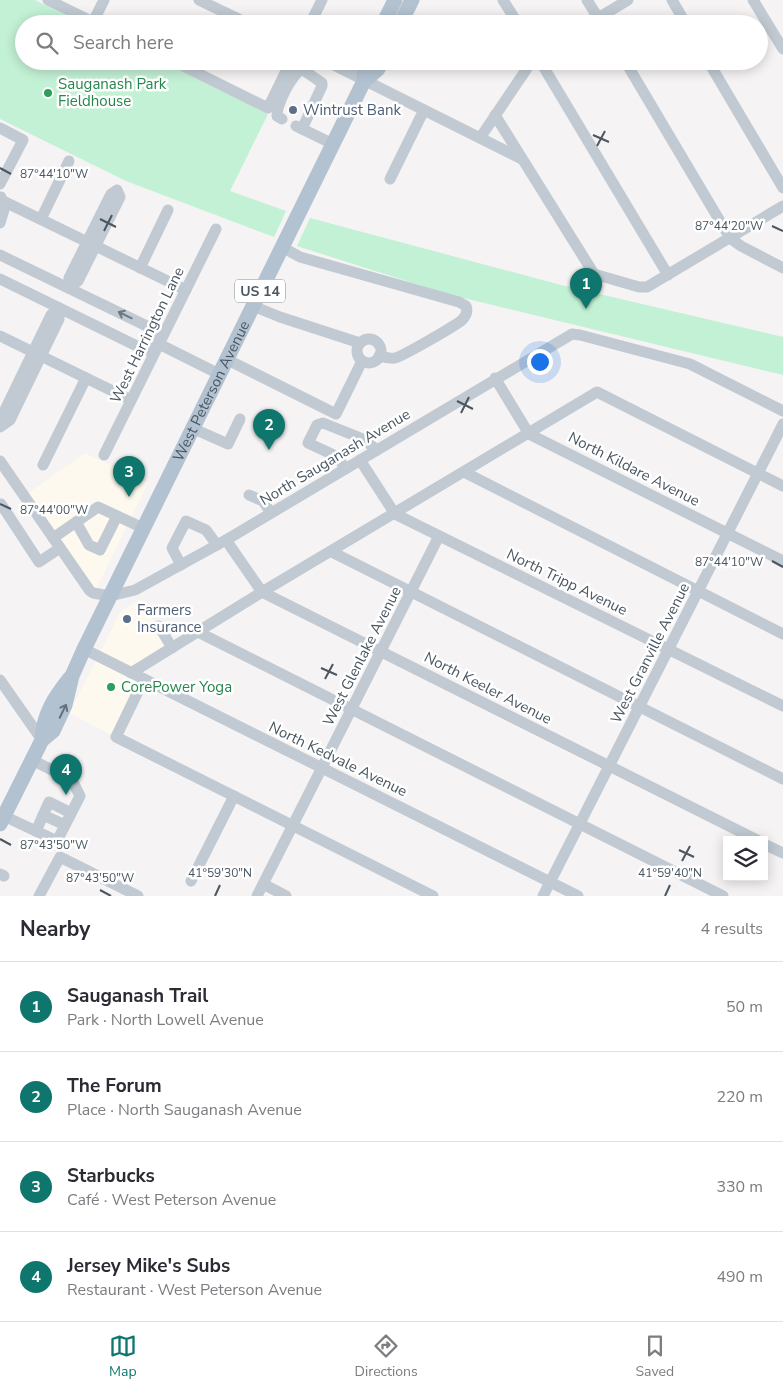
<!DOCTYPE html>
<meta charset="utf-8">
<style>
:root{--surface:#fff;--page:#f7f7f7;--text:#2b2b33;--muted:#7c7c81;--line:#e1e1e2;--accent:#0f766e}
body{margin:0;font-family:"Nunito Sans",sans-serif;background:var(--page);color:var(--text)}
.controls{position:absolute;right:15px;bottom:15px;display:grid;overflow:hidden;border-radius:0px;box-shadow:0 2px 12px #0003}
.controls button{width:45px;height:45px;display:grid;place-items:center;padding:0;border:0;border-bottom:1px solid var(--line);background:var(--surface);color:var(--text);font:25px sans-serif}
.you{position:absolute;left:539px;top:361px;width:18px;height:18px;margin:-12px;border:4px solid #fff;border-radius:50%;background:#1a73e8;box-shadow:0 0 0 8px #1a73e833}
.badge{display:grid;place-items:center;width:32px;height:32px;border-radius:50%;background:var(--accent);color:#fff;font-size:16px;font-weight:700}
.pin{position:absolute;translate:-50% -41px;filter:drop-shadow(0 1px 2px #0008)}
.pin::after{content:'';position:absolute;top:26px;width:18px;height:15px;background:inherit;clip-path:polygon(0 0,100% 0,50% 100%)}
.list{margin:0;padding:0;list-style:none}
h2{display:flex;justify-content:space-between;align-items:center;height:65px;margin:0;padding:0 20px;font-size:21px}
h2 small{font-size:16px;font-weight:400;color:var(--muted)}
.list li{display:grid;grid-template-columns:32px 1fr auto;gap:15px;align-items:center;box-sizing:border-box;height:90px;padding:0 20px;border-top:1px solid var(--line)}
.list b{display:block;font-size:19px;white-space:nowrap}
.list p{margin:0;font-size:16px;white-space:nowrap;color:var(--muted)}
.list em{font-size:16px;font-style:normal;color:var(--muted)}
.icon{flex:none;width:28px;height:28px;fill:none;stroke:currentColor;stroke-width:2;stroke-linecap:round;stroke-linejoin:round}
.map{position:relative;flex:none;width:783px;height:896px;overflow:hidden}
.search{position:absolute;background:var(--surface);box-shadow:0 2px 12px #0003;left:15px;right:15px;top:15px;height:55px;display:flex;align-items:center;gap:12px;box-sizing:border-box;padding:0 18px;border-radius:28px;color:var(--muted);font-size:19px}
.sheet{height:425px;background:var(--surface)}
nav{display:flex;justify-content:space-around;align-items:center;box-sizing:border-box;height:70px;border-top:1px solid var(--line);background:var(--surface);font-size:14px;color:var(--muted)}
nav a{display:grid;justify-items:center;gap:2px}
nav .on{color:var(--accent)}
.map>svg:first-child{display:block}
.commercial{fill:#fdf9ef}
.green{fill:#c3f1d5}
.lines{fill:none;stroke-linecap:round;stroke-linejoin:round}
.minor{stroke:#c1cad2;stroke-width:11}
.major{stroke:#b3c2d1;stroke-width:15}
.oneway{stroke:#6e7983}
.oneway2{stroke:#64717d}
.ticks{fill:none;stroke:#4a5661;stroke-width:2}
.leisure-dot{fill:#2e9e5b;stroke:#fff;stroke-width:2}
.service-dot{fill:#5c6f8a;stroke:#fff;stroke-width:2}
.labels{text-anchor:middle;stroke-width:5;stroke-linejoin:round;paint-order:stroke}
.shield{fill:#fff;stroke:#808990;stroke-width:1}
.shield-label{font-size:14px;font-weight:bold;fill:#4a5661}
.leisure-label{font-size:15px;fill:#27864d;stroke:#fff;text-anchor:start}
.service-label{font-size:15px;fill:#4e5e75;stroke:#fff;text-anchor:start}
.street-label{font-size:15px;fill:#4a5661;stroke:#fff}
.ticks-label{font-size:12px;text-anchor:middle;fill:#4a5661;stroke:#fff;stroke-width:5;stroke-linejoin:round;paint-order:stroke}
</style>
<div class="map">
<svg width="783" height="896" viewBox="0 0 783 896">
<rect width="100%" height="100%" fill="#f5f3f3"/>
<!-- commercial -->
<g class="commercial">
<polygon points="85,453 148,483 91,600 21,498"/>
<polygon points="141,599 168,646 137,668 145,672 113,736 69,713 121,611"/>
</g>
<!-- green -->
<g class="green">
<polygon points="0,0 35,0 83,24 24,24 24,61 160,61 268,114 230,191 286,211 274,237 126,181 0,119"/>
<polygon points="310,218 561,285 783,337 783,375 447,294 297,246"/>
</g>
<g class="lines">
<!-- minor -->
<g class="minor">
<polyline points="48,0 97,24"/>
<polyline points="199,0 249,24"/>
<polyline points="503,0 518,24"/>
<polyline points="587,0 602,24"/>
<polyline points="672,0 686,24"/>
<polyline points="753,0 783,49"/>
<polyline points="93,22 104,0"/>
<polyline points="310,24 322,0"/>
<polyline points="588,24 628,0"/>
<polyline points="173,61 268,108 291,61"/>
<polyline points="326,61 520,158"/>
<polyline points="540,61 668,275"/>
<polyline points="625,61 730,238 741,246 783,268"/>
<polyline points="708,61 783,188"/>
<polyline points="495,115 594,274 639,287 647,287 783,206"/>
<path d="M282 119 277 116C277 106 286 87 293 78 297 72 302 69 305 61"/>
<polyline points="296,126 333,144"/>
<polyline points="0,128 23,140 0,184"/>
<polyline points="302,129 322,86 322,83 302,69"/>
<polyline points="480,138 532,61"/>
<polyline points="390,179 424,110"/>
<polygon points="117,190 120,197 78,281 69,288 69,278 111,194"/>
<polyline points="1,200 186,290"/>
<polyline points="41,219 69,161"/>
<polyline points="0,223 4,210 1,197"/>
<path d="M282 247 300 257 459 302 466 306C468 311 466 316 462 320 455 326 403 356 395 358 391 359 384 357 379 356"/>
<polyline points="0,255 155,330 159,336 159,344"/>
<polyline points="140,268 168,210"/>
<polyline points="0,279 145,350 151,350 159,344"/>
<polyline points="253,306 280,317 360,343"/>
<polyline points="0,336 131,400"/>
<circle cx="369" cy="351" r="12"/>
<polyline points="159,344 219,374"/>
<polyline points="226,359 336,414 362,361"/>
<polyline points="495,378 529,434 783,561"/>
<polyline points="2,425 2,416 51,315 59,308"/>
<polyline points="0,427 10,420 59,319 59,308"/>
<polyline points="192,428 228,444 240,419"/>
<polyline points="104,455 216,229"/>
<polyline points="360,460 395,514 783,706"/>
<polyline points="0,461 90,591 93,593 110,596 135,590 226,540 572,334 580,335 690,364 783,411"/>
<polyline points="43,465 86,378"/>
<polyline points="345,469 338,457 308,443 317,425 323,423 363,439 377,450"/>
<polyline points="464,472 783,634"/>
<polyline points="249,495 263,501 271,513"/>
<polyline points="1,504 39,562 60,548"/>
<polyline points="76,522 89,545 100,550 117,516"/>
<polyline points="53,538 98,507 143,528"/>
<polyline points="226,540 262,592 757,840"/>
<polyline points="332,552 783,779"/>
<polyline points="181,565 172,548 186,521 206,530 217,545"/>
<polyline points="159,626 172,648"/>
<polyline points="198,632 723,896"/>
<polyline points="84,649 578,896"/>
<polyline points="131,673 262,592 597,392 783,486"/>
<polyline points="144,679 116,737 433,896"/>
<polyline points="0,680 42,740"/>
<polyline points="43,815 65,825"/>
<polyline points="4,816 57,841 80,796 72,780 32,760"/>
<polyline points="36,831 49,802 71,813"/>
<polyline points="764,844 783,853"/>
<polyline points="0,874 4,876"/>
<polyline points="191,881 234,796"/>
<polyline points="263,884 286,896"/>
<polyline points="39,896 60,857 138,896"/>
<polyline points="257,896 439,536"/>
<polyline points="543,896 783,424"/>
</g>
<!-- major -->
<g class="major">
<polyline points="383,24 395,0"/>
<polyline points="400,24 412,0"/>
<polyline points="364,81 365,61"/>
<path id="s1" d="M42 740 53 731 65 705 72 676 84 649 364 81 378 69 382 61"/>
<path d="M0 824 42 740C43 714 55 697 70 678"/>
</g>
</g>
<!-- one-way arrows -->
<defs><path id="oneway-shaft" d="M-6 0H5M1.5-3L5.5 0L1.5 3" fill="none" stroke-width="1.6" stroke-linecap="round" stroke-linejoin="round" transform="scale(1.25)"/></defs>
<use class="oneway" href="#oneway-shaft" transform="translate(125 315) rotate(-154)"/>
<use class="oneway2" href="#oneway-shaft" transform="translate(63 711) rotate(-64)"/>
<!-- ticks -->
<path class="ticks" d="M593 135 609 142M597 146 605 131M0 168 11 174M100 219 116 227M772 226 783 231M104 231 112 215M457 401 473 409M461 413 469 397M0 504 11 509M772 561 783 567M321 668 337 675M325 679 333 664M0 839 11 845M679 850 694 857M682 861 690 846M100 890 111 896M215 896 220 885M665 896 670 885"/>
<!-- markers -->
<g class="leisure-dot">
<circle cx="48" cy="93" r="5"/>
<circle cx="111" cy="687" r="5"/>
</g>
<g class="service-dot">
<circle cx="293" cy="110" r="5"/>
<circle cx="127" cy="619" r="5"/>
</g>
<g class="labels">
<!-- shield labels -->
<rect class="shield" x="235" y="279.5" width="50" height="23" rx="4"/>
<g class="shield-label">
<text x="260" y="296">US 14</text>
</g>
<!-- leisure labels -->
<g class="leisure-label">
<text x="58" y="89">Sauganash Park<tspan x="58" dy="17">Fieldhouse</tspan></text>
<text x="121" y="692">CorePower Yoga</text>
</g>
<!-- service labels -->
<g class="service-label">
<text x="303" y="115">Wintrust Bank</text>
<text x="137" y="615">Farmers<tspan x="137" dy="17">Insurance</tspan></text>
</g>
<!-- street labels -->
<g class="street-label">
<text transform="translate(147 335) rotate(-64)" y="5">West Harrington Lane</text>
<text dy="5" stroke="none"><textPath href="#s1" startOffset="390">West Peterson Avenue</textPath></text>
<text transform="translate(335 457) rotate(-31)" y="5">North Sauganash Avenue</text>
<text transform="translate(634 469) rotate(27)" y="5">North Kildare Avenue</text>
<text transform="translate(567 582) rotate(26)" y="5">North Tripp Avenue</text>
<text transform="translate(650 653) rotate(-63)" y="5">West Granville Avenue</text>
<text transform="translate(362 656) rotate(-63)" y="5">West Glenlake Avenue</text>
<text transform="translate(488 688) rotate(27)" y="5">North Keeler Avenue</text>
<text transform="translate(338 759) rotate(26)" y="5">North Kedvale Avenue</text>
</g>
</g>
<g class="ticks-label">
<text x="54" y="178">87°44'10"W</text>
<text x="729" y="230">87°44'20"W</text>
<text x="54" y="514">87°44'00"W</text>
<text x="729" y="566">87°44'10"W</text>
<text x="54" y="849">87°43'50"W</text>
<text x="220" y="877">41°59'30"N</text>
<text x="670" y="877">41°59'40"N</text>
<text x="100" y="882">87°43'50"W</text>
</g>
</svg>
<div class="controls">
<button><svg class="icon" aria-label="layers" viewBox="0 0 24 24"><path d="M12 4l9 5-9 5-9-5zM3 14l9 5 9-5"/></svg></button>
</div>
<div class="you"></div>
<div class="pin badge" style="left:586px;top:309px">1</div>
<div class="pin badge" style="left:269px;top:450px">2</div>
<div class="pin badge" style="left:129px;top:497px">3</div>
<div class="pin badge" style="left:66px;top:795px">4</div>
<div class="search"><svg class="icon" aria-label="search" viewBox="0 0 24 24"><circle cx="10" cy="10" r="6"/><path d="M15 15l6 6"/></svg>Search here</div>
</div>
<section class="sheet">
<h2>Nearby<small>4 results</small></h2>
<ul class="list">
<li><span class="badge">1</span><div><b>Sauganash Trail</b><p>Park · North Lowell Avenue</p></div><em>50 m</em></li>
<li><span class="badge">2</span><div><b>The Forum</b><p>Place · North Sauganash Avenue</p></div><em>220 m</em></li>
<li><span class="badge">3</span><div><b>Starbucks</b><p>Café · West Peterson Avenue</p></div><em>330 m</em></li>
<li><span class="badge">4</span><div><b>Jersey Mike's Subs</b><p>Restaurant · West Peterson Avenue</p></div><em>490 m</em></li>
</ul>
</section>
<nav>
<a class="on"><svg class="icon" aria-label="map" viewBox="0 0 24 24"><path d="M3 6l6-2 6 2 6-2v14l-6 2-6-2-6 2zM9 4v14M15 6v14"/></svg>Map</a>
<a><svg class="icon" aria-label="directions" viewBox="0 0 24 24"><path d="M12 3l9 9-9 9-9-9zM9 14v-3h6M13 9l2 2-2 2"/></svg>Directions</a>
<a><svg class="icon" aria-label="saved" viewBox="0 0 24 24"><path d="M7 4h10v16l-5-4-5 4z"/></svg>Saved</a>
</nav>
